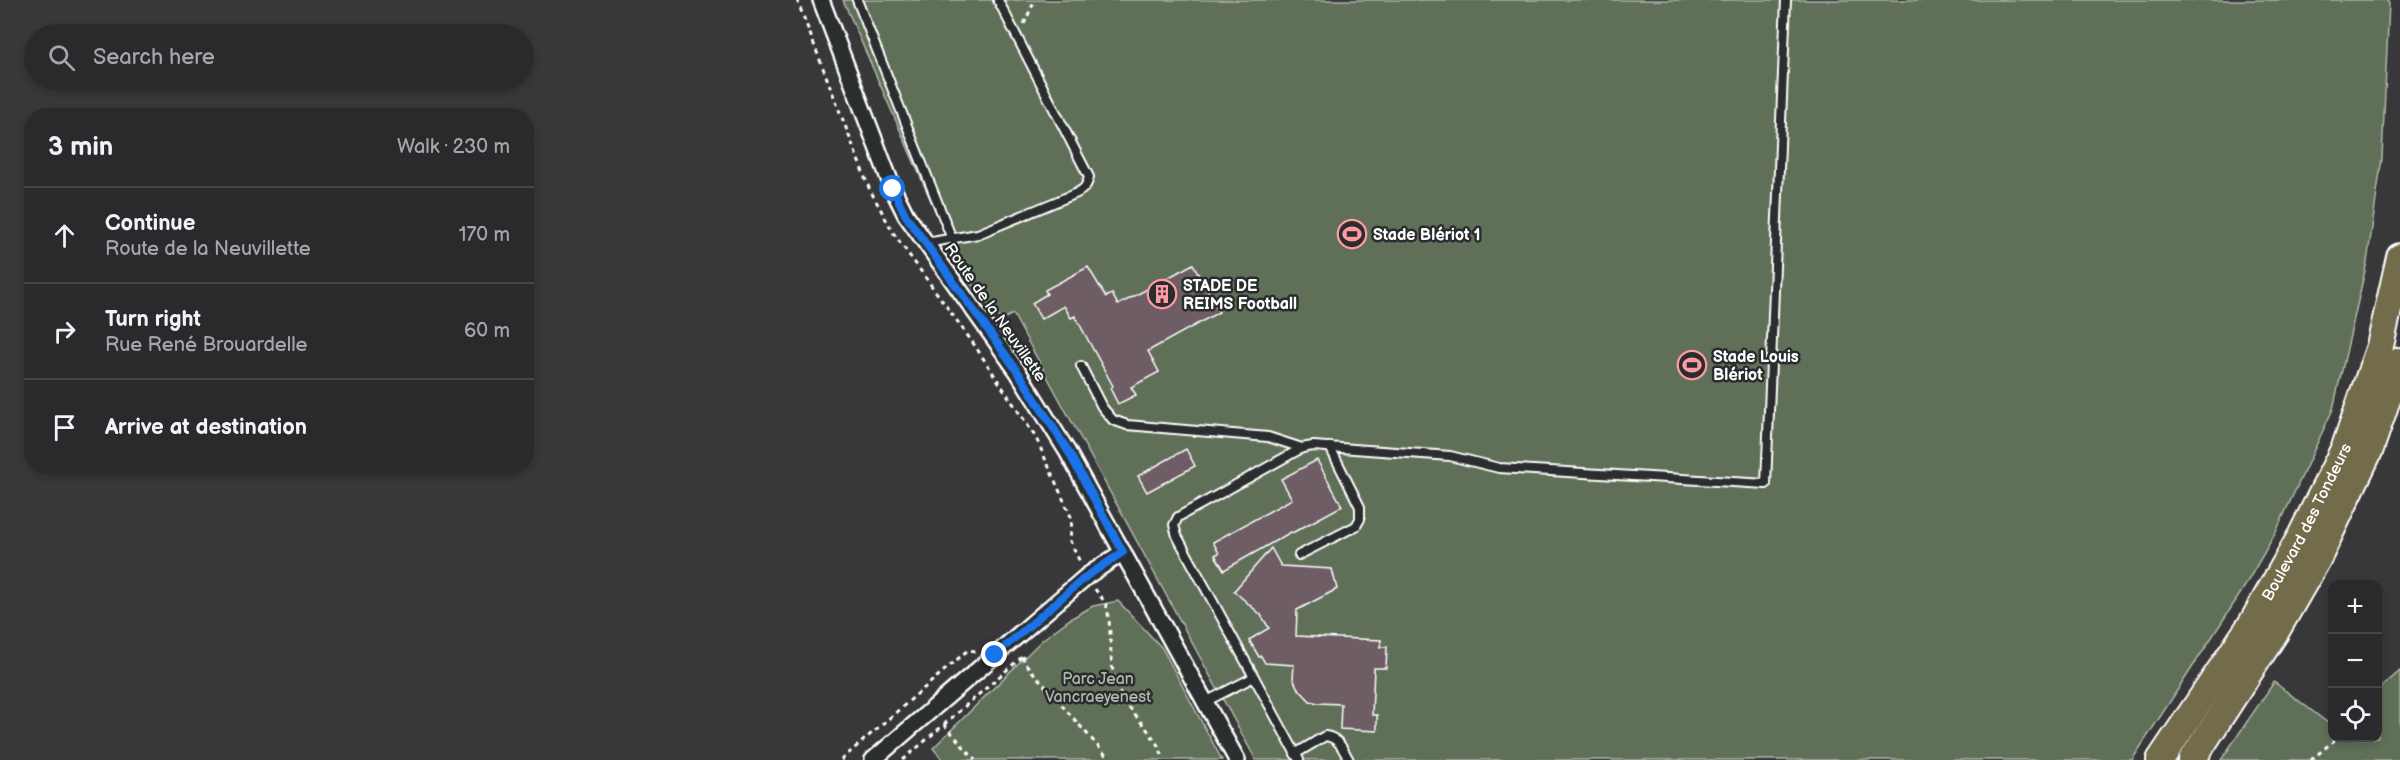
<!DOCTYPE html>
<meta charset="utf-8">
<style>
:root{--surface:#2a292b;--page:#323133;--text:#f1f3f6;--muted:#a5a6a9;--line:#464547}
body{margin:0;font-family:"Balsamiq Sans",sans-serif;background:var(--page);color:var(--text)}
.controls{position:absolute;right:18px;bottom:18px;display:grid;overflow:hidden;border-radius:12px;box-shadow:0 3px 9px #0003}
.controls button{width:54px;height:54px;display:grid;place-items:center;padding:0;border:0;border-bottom:2px solid var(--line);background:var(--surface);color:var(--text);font:30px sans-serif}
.stop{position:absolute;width:18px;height:18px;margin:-14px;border:4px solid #1a73e8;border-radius:50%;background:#fff}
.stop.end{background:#1a73e8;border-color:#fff;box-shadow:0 2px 6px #0008}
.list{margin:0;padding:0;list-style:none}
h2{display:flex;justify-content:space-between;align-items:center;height:78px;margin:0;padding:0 24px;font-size:26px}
h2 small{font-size:20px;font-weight:400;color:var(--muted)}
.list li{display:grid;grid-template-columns:39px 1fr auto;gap:18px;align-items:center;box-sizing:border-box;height:96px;padding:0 24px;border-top:2px solid var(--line)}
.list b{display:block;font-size:22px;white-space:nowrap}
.list p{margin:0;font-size:20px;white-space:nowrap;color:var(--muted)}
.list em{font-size:20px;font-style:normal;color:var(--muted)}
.icon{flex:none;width:33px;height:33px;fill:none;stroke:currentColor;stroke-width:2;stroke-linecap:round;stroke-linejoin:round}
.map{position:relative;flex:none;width:2400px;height:760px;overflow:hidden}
.search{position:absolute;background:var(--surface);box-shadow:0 3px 9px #0003;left:24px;top:24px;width:510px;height:66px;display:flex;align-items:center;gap:15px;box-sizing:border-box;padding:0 21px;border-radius:33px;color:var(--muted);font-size:22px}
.panel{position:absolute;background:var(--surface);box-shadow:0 3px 9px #0003;left:24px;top:108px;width:510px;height:366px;border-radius:24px}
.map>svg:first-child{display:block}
.green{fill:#607059;stroke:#b0b8ac;stroke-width:1.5}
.building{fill:#6e5d65;stroke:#fff;stroke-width:1.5}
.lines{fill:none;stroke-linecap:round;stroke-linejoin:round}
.service-casing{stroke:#fff;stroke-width:12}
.minor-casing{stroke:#fff;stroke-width:20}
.trunk-casing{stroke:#fff;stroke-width:30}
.path{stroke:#fff;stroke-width:3;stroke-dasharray:4.5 4.5;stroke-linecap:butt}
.service{stroke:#2a2d2e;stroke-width:8}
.minor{stroke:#2a2d2e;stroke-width:15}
.trunk{stroke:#726c4b;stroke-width:26}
.route{stroke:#1a73e8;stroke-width:8}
.labels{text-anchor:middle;stroke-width:5;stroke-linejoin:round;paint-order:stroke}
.poi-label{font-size:16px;font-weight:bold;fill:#fff;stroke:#2a2d2e;text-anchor:start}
.street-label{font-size:16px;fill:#fff;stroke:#2a2d2e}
.park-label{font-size:16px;fill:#b0b8ac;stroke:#2a2d2e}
</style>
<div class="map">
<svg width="2400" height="760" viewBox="0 0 2400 760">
<rect width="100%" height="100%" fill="#383739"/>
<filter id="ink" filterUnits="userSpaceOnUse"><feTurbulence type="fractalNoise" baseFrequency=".0167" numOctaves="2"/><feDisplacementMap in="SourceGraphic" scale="12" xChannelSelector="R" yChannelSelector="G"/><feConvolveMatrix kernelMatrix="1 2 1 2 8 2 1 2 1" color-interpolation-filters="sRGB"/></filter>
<g filter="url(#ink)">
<!-- green -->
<g class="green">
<polygon points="843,0 2386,0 2389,3 2382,158 2367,262 2333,409 2275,534 2242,591 2132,760 1256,760 1013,314 1001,320 963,274"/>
<polygon points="1118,601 1162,648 1222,760 943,760 933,748 1042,640 1070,619 1093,606"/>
<polygon points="2400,671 2400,760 2221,760 2274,682 2332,726 2332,738 2378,738 2378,690"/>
</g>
<!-- building -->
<g class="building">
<polygon points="1193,264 1219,312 1148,351 1159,372 1131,387 1136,395 1118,404 1110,388 1113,386 1075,316 1071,318 1064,306 1041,319 1032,303 1047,294 1045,290 1088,267 1106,297 1112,294 1118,305"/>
<polygon points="1186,449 1195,466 1147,492 1138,476"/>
<polygon points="1317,460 1342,506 1292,533 1291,532 1224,570 1215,555 1219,553 1213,542 1292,499 1281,479"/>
<polygon points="1271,548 1281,566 1332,569 1337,589 1297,610 1296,636 1381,640 1380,647 1387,647 1386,668 1374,668 1372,715 1377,715 1377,731 1340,729 1341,704 1318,703 1310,701 1297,687 1293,678 1294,665 1265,663 1261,656 1259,657 1249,640 1269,628 1261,615 1234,591"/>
</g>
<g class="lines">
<!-- service casing -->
<g class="service-casing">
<g id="service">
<polyline points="857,0 952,239"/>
<path d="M926 243 978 234 1077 193C1084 189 1087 186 1089 177L998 0"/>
<polyline points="1081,366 1102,407 1113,420 1127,425 1268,437 1302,448"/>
<polyline points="1299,555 1356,526 1360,519 1360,507 1330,447"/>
<polyline points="1254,677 1177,536 1174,525 1178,517 1302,448 1313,446 1450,456 1499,468 1766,484 1786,0"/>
<polyline points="1205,702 1254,677 1299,760"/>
<path d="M1295 754 1325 736C1339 737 1343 750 1349 760"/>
</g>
</g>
<!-- minor casing -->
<g class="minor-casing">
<g id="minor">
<polyline points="821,0 893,189 906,215 1018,372 1067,451 1237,760"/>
<polyline points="873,760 1087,576 1123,552"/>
</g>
</g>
<!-- trunk casing -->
<g class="trunk-casing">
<g id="trunk">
<path id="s1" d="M2160 760 2252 623 2302 534 2345 447 2380 346 2400 257"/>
<polyline points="2192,760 2276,631 2318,558 2370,449 2400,361"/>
</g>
</g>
<!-- path -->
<g class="path">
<polyline points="797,0 869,188 894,234 973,343 1036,438 1072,519 1070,541 1080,562"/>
<polyline points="1024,24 1035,0"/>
<path d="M1095 589C1099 595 1106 602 1107 608 1113 635 1107 665 1119 691 1130 716 1155 730 1164 760"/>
<polyline points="1023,656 1024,662 1110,760"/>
<polyline points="944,724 975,760"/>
<polyline points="841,760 968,650 976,651"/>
<polyline points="903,760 1023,656"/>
<polyline points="2311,760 2337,738"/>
</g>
<!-- service -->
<use href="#service" class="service"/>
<!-- minor -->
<use href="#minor" class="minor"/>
<!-- trunk -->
<use href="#trunk" class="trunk"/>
</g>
</g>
<g class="lines" filter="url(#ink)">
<!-- route -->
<polyline class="route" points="893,189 906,216 1018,372 1068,451 1123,552 1087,576 995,655"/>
</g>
<!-- icons -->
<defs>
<g id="stadium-ring" transform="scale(1.5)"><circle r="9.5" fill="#2a2d2e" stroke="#ff9aa2" stroke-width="1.5"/><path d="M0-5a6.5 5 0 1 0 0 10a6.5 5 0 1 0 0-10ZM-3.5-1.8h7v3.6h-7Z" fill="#ff9aa2"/></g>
<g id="building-ring" transform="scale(1.5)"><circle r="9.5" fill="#2a2d2e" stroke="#ff9aa2" stroke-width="1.5"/><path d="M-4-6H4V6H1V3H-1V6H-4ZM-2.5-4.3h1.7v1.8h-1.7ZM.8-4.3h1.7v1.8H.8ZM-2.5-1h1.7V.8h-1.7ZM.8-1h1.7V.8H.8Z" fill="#ff9aa2"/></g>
</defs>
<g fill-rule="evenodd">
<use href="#stadium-ring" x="1352" y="234"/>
<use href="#building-ring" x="1162" y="294"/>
<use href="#stadium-ring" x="1692" y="365"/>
</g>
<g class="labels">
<!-- poi labels -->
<g class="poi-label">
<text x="1373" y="240">Stade Blériot 1</text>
<text x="1183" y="291">STADE DE<tspan x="1183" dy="18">REIMS Football</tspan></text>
<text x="1713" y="362">Stade Louis<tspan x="1713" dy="18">Blériot</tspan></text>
</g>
<!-- street labels -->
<g class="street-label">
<text transform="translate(996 312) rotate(55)" y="6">Route de la Neuvillette</text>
<text dy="6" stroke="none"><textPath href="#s1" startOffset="280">Boulevard des Tondeurs</textPath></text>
</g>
<!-- park labels -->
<g class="park-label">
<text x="1098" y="684">Parc Jean<tspan x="1098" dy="18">Vancraeyenest</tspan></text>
</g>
</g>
</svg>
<div class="controls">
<button>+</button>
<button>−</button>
<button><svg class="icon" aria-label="locate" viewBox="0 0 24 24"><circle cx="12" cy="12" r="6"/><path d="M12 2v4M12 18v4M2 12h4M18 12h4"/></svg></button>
</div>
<div class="stop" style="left:893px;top:189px"></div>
<div class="stop end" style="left:995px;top:655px"></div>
<div class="search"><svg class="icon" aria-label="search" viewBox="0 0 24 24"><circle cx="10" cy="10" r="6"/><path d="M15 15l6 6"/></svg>Search here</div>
<section class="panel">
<h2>3 min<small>Walk · 230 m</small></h2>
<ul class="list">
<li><svg class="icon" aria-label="ahead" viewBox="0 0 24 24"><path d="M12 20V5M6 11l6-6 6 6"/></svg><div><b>Continue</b><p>Route de la Neuvillette</p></div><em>170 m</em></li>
<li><svg class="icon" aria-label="right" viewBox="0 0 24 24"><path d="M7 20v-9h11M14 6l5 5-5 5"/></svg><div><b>Turn right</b><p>Rue René Brouardelle</p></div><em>60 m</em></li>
<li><svg class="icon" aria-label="arrive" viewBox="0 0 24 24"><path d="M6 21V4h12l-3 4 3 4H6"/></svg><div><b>Arrive at destination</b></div></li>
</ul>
</section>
</div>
